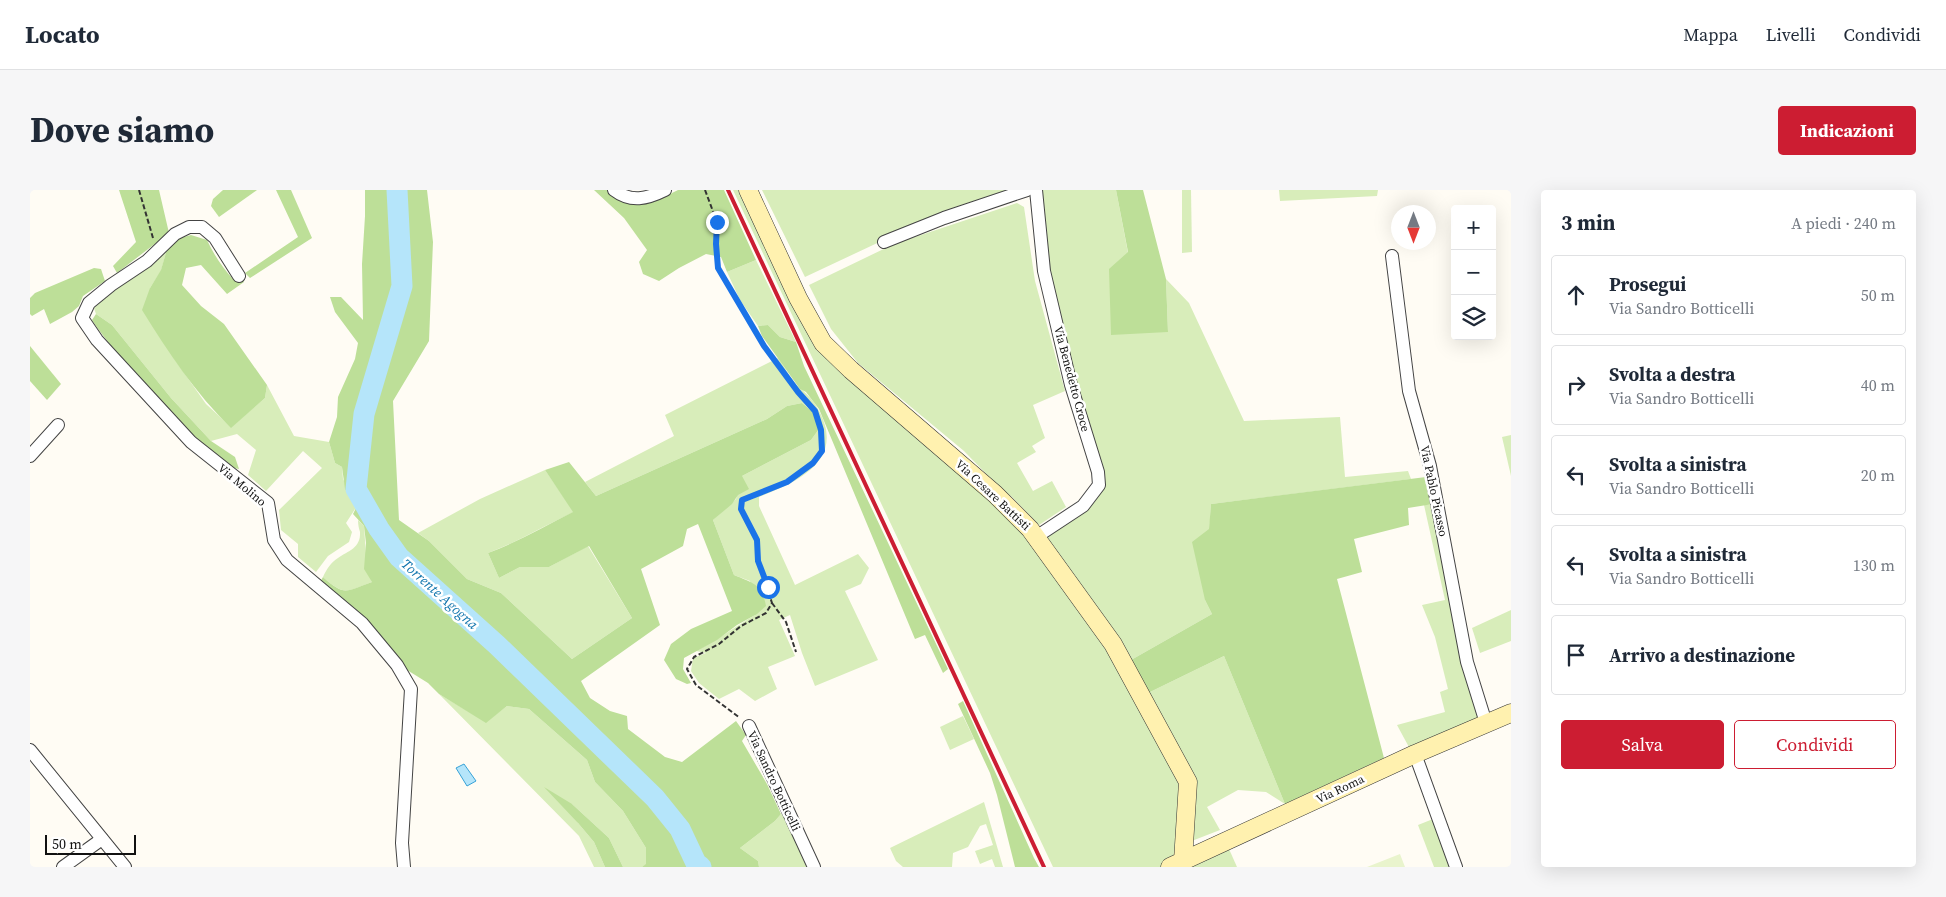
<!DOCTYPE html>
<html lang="it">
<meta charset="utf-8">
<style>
:root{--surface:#fff;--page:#f6f6f7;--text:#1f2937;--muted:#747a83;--line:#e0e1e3;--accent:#cc1d32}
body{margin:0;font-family:"Source Serif 4",serif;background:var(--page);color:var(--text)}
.controls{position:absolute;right:15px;top:15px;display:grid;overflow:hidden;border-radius:5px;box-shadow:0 5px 20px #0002}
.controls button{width:45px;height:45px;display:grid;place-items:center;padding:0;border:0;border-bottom:1px solid var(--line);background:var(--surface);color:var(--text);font:25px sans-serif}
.compass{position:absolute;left:1361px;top:15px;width:45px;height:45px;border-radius:50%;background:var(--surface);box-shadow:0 5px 20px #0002;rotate:180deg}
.scale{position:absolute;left:15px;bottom:12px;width:91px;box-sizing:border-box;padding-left:5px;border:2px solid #111;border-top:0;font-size:14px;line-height:18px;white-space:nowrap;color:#111;-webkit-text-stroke:4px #fff;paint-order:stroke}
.stop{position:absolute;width:15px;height:15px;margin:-11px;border:4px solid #1a73e8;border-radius:50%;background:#fff}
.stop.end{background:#1a73e8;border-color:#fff;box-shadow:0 1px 5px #0008}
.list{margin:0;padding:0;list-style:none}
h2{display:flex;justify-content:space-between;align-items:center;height:65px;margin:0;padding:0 20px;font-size:21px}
h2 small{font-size:16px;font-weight:400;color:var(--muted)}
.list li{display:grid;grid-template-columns:32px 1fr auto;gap:15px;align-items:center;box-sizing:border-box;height:80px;margin:0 10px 10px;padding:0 10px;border:1px solid var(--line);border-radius:5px}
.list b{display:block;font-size:19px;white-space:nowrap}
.list p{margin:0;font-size:16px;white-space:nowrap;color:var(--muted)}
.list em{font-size:16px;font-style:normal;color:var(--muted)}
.actions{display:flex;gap:10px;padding:15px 20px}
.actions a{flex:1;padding:11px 0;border:1px solid var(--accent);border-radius:5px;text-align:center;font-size:18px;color:var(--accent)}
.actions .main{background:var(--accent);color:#fff}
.icon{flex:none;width:28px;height:28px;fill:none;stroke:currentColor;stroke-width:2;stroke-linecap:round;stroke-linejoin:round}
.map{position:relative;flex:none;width:1481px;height:677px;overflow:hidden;border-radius:5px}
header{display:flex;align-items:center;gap:30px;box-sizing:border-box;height:70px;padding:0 25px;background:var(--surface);border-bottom:1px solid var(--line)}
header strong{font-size:24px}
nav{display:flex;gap:28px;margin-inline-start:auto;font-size:18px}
.intro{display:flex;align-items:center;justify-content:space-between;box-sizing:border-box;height:120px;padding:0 30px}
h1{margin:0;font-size:35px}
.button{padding:12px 22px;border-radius:5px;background:var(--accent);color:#fff;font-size:18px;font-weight:700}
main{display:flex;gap:30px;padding:0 30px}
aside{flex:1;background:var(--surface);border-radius:5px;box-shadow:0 5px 20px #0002}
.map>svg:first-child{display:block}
.green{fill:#d8edba}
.forest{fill:#bddf98}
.pitch{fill:#e9f4cd}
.water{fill:#b5e5fa;stroke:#37a2d7}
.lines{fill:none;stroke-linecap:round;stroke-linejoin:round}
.river{stroke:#b5e5fa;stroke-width:21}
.street-casing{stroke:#444;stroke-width:14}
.secondary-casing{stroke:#333;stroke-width:19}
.path{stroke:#333;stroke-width:2;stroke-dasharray:5 2.5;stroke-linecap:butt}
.street{stroke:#fff;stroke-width:12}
.secondary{stroke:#fff1af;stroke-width:18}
.rail{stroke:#cc1d32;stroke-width:4}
.route{stroke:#1a73e8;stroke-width:6}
.labels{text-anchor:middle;stroke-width:5;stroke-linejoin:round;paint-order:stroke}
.street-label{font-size:12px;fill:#111;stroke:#fff}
.water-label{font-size:14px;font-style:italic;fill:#0f74ad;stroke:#fff}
</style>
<header>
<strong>Locato</strong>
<nav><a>Mappa</a><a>Livelli</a><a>Condividi</a></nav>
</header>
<div class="intro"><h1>Dove siamo</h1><a class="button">Indicazioni</a></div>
<main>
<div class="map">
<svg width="1481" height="677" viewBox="0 0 1481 677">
<rect width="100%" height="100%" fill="#fffcf4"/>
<!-- green -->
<g class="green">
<polygon points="703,0 712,0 814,179 994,342 1080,457 1151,592 1148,671 1132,677 1023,677"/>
<polygon points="732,0 981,0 892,32 775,87"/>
<polygon points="1006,0 1086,0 1098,63 1138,142 1136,89 1159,113 1214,231 1310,227 1315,287 1378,281 1381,289 1181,314 1175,410 1182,424 1101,470 1118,503 1194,466 1255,614 1236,602 1208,600 1177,617 1190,640 1154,654 1158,592 1083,454 1006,347 1069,295 1014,81"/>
<polygon points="1152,0 1161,0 1162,62 1152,63"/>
<polygon points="1249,0 1348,0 1347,6 1250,11"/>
<polygon points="987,13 994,17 1005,91 1035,201 1003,215 1015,248 1002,256 1006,262 987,273 1003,301 1022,291 1036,317 1009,335 982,307 968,296 934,261 828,173 801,139 779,95 864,54"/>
<polygon points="137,59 131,81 120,98 145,170 176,214 201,237 235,208 237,195 264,246 299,252 305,273 312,277 313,289 327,316 316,333 322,342 319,352 298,366 286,382 268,367 268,354 251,340 249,320 292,278 273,261 236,301 218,285 226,260 207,244 181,251 141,208 82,135 66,124 64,118 71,110"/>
<polygon points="726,70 766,152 750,147 738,135 728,136 710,110 697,82"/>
<path d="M748 168C755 177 762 192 771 199 778 205 784 211 788 219 817 270 768 292 729 307V316L765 395 828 364 839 378 831 394 815 401 848 470 785 496 772 463 760 425 749 430 765 466 738 477 747 499 725 511 709 499 689 509 669 493 661 481 663 468 676 463 666 461C687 450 705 437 725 425L720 391 704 385 683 330 706 309 712 286 781 250 789 239 784 222 772 213 757 216 737 229 566 306 555 292 644 246 635 225Z"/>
<polygon points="1481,245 1481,286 1472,247"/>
<path d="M515 280 544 322C515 335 488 352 458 363L469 388 490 377H519L558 356 602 428 542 469 471 403 437 389 399 351 388 343 450 309Z"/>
<polygon points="1403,314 1451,530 1380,559 1367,535 1415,522 1410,502 1418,499 1405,447 1392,415 1415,410 1394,315"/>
<path d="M328 330 334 336 336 365 342 392C317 401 315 407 293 387 296 380 301 372 308 368 318 361 331 358 330 342 329 339 328 335 328 330Z"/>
<polygon points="1481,420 1481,451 1450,463 1442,438"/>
<polygon points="409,504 456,532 477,516 499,519 557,570 565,592 593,621 616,658 616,675 612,677 593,677 579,648 542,614 548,633 564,652 575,677 564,677 549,646"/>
<polygon points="933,526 944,549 920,560 910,537"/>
<polygon points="954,612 973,677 965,677 962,669 950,674 945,661 963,655 956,634 950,636 938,657 923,663 922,677 873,677 866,671 860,658"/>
<polygon points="756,623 780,677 729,677 728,671 710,658 745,631 751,624"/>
<polygon points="1408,627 1426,677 1404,677 1388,635"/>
<polygon points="1199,659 1207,677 1160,677"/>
</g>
<!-- forest -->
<g class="forest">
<polygon points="89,0 129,0 139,43 87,83 83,76 106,52"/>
<polygon points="193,0 227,0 189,27 181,16 183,9"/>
<polygon points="246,0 261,0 282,48 220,88 215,83 268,47"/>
<path d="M335 0H360L364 46V97L345 167 326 223 322 281 324 300 347 340 367 368 465 458 623 610 648 640 664 674 660 677H612L616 674V658L593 621 565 592 557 570 499 519 477 516 456 533 409 504 398 493 369 475 290 392 293 387C315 407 316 401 342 392L334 379 336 353 334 336 323 324 327 316 315 299 312 277 305 273 299 252 307 227 308 207 325 169 328 153 305 122 300 107H311L333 130 332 74 335 26Z"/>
<path d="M368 0H397L403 52 399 151 363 211 369 330 399 351 437 389 471 403 542 469 602 428 559 356 519 377H490L469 388 458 363C488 352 515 336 543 322L515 280 539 272 566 306 737 229 757 216 772 213 783 222 789 239 781 250 712 286 719 299 708 305 702 314 683 330 704 385C723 393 732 394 736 416L727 424 707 435 687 450 654 468 653 479 661 493 657 494 646 489 634 470 641 454 661 439 702 421 668 334 657 339 653 356 611 379 630 435 551 491 560 508 580 521 597 526 598 539 635 567 652 572 706 531 716 545 712 551 737 594 751 624 745 631 710 658 728 671 729 677H676L668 671 651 638 626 607 467 454 370 365 351 339 327 298 336 224 373 95Z"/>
<polygon points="564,0 578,0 628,10 648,0 694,0 726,70 697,82 691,67 676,64 649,78 629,91 613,84 609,72 617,60 594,28"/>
<polygon points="1086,0 1113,0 1136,89 1138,142 1081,145 1079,79 1098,62"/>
<path d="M161 45 177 50C184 65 192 77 203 89L211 87 214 92 197 104 171 75 156 78 152 95 171 116 194 134 237 195 235 208 201 238C165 203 138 162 112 120L120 98 131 80 137 59 150 48Z"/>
<polygon points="64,78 71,79 75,91 53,106 49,116 42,122 20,134 14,119 2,126 0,124 0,108 5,103"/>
<path d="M66 124 82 135 141 208 181 251 205 267 209 279C175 273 83 162 62 130Z"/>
<polygon points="738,135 750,147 766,152 774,176 918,479 913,483 895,445 885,449 789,219 776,202 770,199 732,146 728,136"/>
<polygon points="0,156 31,194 17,210 0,191"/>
<polygon points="1396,287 1403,314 1378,318 1379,335 1324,349 1332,382 1307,389 1354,568 1255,614 1194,466 1118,503 1101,470 1182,424 1175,410 1162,352 1179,339 1181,314"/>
<polygon points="933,511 1004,668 1009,677 985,677 967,605 960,583 928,514"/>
<polygon points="514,597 542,614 579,648 593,677 575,677 564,652 548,633"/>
</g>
<!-- pitch -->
<polygon class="pitch" points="1370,664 1375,677 1337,677"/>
<!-- water -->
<polygon class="water" points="434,574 446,591 437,596 426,578"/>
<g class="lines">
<!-- river -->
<polyline class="river" points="367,0 372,96 334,224 326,299 349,339 369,367 467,455 625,608 650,639 666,673 671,677"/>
<!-- street casing -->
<g class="street-casing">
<g id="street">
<path d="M584 0C601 13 617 9 635 0"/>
<polyline points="1006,0 1014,81 1041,195 1068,282 1069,295 1053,316 1006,347"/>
<polyline points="854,52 914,28 997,0"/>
<polyline points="1362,66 1379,201 1400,276 1437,472 1456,533"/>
<polyline points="209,86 185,48 172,37 159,37 145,44 117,71 81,95 59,113 52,128 67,150 161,252 238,313 244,350 257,370 332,433 367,475 381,499 372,653 374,677"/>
<polyline points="0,266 28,235"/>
<polyline points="719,536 784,677"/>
<polyline points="0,560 95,677"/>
<polyline points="1385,564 1426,677"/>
<polyline points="33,677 72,649"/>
</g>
</g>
<!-- secondary casing -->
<g class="secondary-casing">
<g id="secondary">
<polyline points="718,0 768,108 793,153 821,180 965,304 1000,339 1083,454 1158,592 1153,671"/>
<polyline points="1140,677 1385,564 1481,523"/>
</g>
</g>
<!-- path -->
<g class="path">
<polyline points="109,0 123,48"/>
<polyline points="675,0 687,32 686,54 689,78 735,156 767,202 785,221 791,241 792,261 783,273 757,291 712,310 711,319 727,350 728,371 742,413 736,423 711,436 689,454 664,467 657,479 666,495 710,528"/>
<polyline points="742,413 756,432 766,462"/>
</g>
<!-- street -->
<use href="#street" class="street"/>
<!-- secondary -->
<use href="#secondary" class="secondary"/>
<!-- rail -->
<polyline class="rail" points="698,0 1014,677"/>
</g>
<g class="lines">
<!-- route -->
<polyline class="route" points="687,32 686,54 688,78 734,156 768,202 785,221 791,240 792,261 783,273 757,292 712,310 711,319 727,350 728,371 738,397"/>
</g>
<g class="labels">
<!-- street labels -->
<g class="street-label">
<text transform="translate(1042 189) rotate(75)" y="4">Via Benedetto Croce</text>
<text transform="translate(212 295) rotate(40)" y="4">Via Molino</text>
<text transform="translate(1404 301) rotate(78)" y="4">Via Pablo Picasso</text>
<text transform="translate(963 305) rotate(43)" y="4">Via Cesare Battisti</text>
<text transform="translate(744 591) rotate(65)" y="4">Via Sandro Botticelli</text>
<text transform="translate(1310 599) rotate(-25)" y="4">Via Roma</text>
</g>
<!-- water labels -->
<g class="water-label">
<text transform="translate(410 404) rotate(42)" y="5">Torrente Agogna</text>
</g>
</g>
</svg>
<div class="controls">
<button>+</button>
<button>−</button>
<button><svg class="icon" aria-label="layers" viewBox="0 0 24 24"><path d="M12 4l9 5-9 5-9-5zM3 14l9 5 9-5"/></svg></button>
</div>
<svg class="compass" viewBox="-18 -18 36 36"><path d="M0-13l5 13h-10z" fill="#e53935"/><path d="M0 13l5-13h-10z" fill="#747a83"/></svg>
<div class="scale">50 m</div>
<div class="stop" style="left:738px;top:397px"></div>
<div class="stop end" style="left:687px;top:32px"></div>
</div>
<aside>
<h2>3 min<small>A piedi · 240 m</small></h2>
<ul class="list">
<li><svg class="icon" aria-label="ahead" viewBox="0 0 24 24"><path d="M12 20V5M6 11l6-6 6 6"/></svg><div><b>Prosegui</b><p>Via Sandro Botticelli</p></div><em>50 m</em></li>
<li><svg class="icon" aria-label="right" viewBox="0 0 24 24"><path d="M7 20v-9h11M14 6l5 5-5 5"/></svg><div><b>Svolta a destra</b><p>Via Sandro Botticelli</p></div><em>40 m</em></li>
<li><svg class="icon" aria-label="left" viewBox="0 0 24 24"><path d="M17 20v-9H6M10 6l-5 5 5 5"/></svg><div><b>Svolta a sinistra</b><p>Via Sandro Botticelli</p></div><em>20 m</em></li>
<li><svg class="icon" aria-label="left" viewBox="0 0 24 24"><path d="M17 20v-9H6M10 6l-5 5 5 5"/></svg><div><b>Svolta a sinistra</b><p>Via Sandro Botticelli</p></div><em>130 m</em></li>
<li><svg class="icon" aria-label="arrive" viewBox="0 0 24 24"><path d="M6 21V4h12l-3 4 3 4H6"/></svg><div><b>Arrivo a destinazione</b></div></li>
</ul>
<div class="actions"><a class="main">Salva</a><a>Condividi</a></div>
</aside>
</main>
